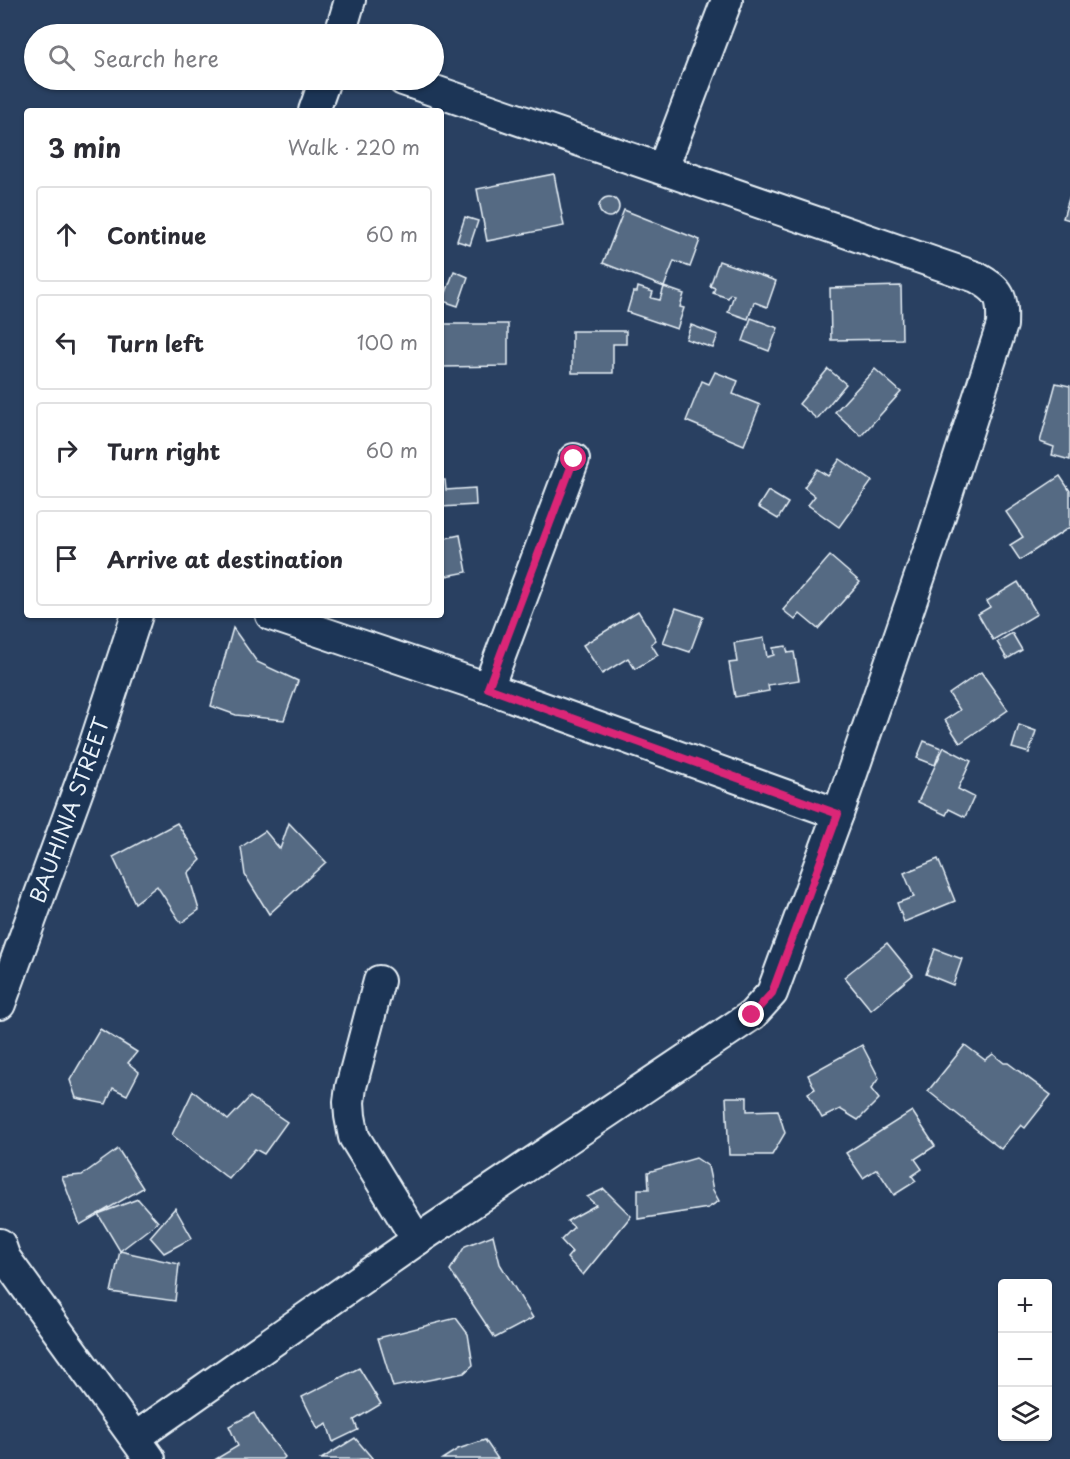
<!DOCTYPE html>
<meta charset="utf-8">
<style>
:root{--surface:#fff;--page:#f2f2f3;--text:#2b2b33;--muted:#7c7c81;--line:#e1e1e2}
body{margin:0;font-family:"Playpen Sans",sans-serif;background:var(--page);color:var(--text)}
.controls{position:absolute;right:18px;bottom:18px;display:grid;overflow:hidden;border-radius:6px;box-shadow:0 2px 4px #0004}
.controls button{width:54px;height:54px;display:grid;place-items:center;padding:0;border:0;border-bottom:2px solid var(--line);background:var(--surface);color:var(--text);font:30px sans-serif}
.stop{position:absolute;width:18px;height:18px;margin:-14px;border:4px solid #db2777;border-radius:50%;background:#fff}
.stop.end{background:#db2777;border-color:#fff;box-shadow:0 2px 6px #0008}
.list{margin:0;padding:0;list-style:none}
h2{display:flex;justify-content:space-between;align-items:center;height:78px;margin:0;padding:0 24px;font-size:26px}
h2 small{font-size:20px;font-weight:400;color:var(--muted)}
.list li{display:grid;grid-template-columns:39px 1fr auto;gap:18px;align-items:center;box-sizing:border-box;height:96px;margin:0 12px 12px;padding:0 12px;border:2px solid var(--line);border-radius:6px}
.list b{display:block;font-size:22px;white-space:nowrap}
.list em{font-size:20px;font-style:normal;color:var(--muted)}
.icon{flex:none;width:33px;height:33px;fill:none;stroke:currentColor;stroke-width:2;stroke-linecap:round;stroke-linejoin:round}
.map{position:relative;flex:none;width:1070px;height:1459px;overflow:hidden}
.search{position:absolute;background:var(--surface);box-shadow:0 2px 4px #0004;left:24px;top:24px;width:420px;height:66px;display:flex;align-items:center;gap:15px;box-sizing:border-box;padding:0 21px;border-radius:33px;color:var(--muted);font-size:22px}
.panel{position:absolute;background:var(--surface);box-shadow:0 2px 4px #0004;left:24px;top:108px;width:420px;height:510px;border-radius:6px}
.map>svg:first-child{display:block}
.building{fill:#556a83;stroke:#e8f1f8;stroke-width:1.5}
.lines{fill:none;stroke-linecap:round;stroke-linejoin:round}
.minor-casing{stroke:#e8f1f8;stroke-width:34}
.minor{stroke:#1d3557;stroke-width:30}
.route{stroke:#db2777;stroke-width:8}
.labels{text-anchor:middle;stroke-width:4.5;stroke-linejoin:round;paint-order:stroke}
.street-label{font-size:21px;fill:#e8f1f8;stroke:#1d3557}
</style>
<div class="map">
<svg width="1070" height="1459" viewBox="0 0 1070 1459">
<rect width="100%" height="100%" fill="#294061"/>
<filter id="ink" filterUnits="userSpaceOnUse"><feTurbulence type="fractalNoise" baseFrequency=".0167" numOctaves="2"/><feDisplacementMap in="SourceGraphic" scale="12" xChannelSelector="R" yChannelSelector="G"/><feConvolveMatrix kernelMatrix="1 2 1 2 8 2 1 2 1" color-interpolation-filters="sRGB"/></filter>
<g filter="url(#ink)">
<!-- building -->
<g class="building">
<polygon points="554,174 564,226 487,241 477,189"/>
<polygon points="1070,195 1070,220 1063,218"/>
<circle cx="609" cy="207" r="10"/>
<polygon points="624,210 700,240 690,267 674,261 664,287 603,263"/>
<polygon points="465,217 478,221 470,245 457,241"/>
<polygon points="719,261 776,281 767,307 754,302 748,319 728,312 734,295 730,294 728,298 713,293 715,288 710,286"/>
<polygon points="454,271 468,277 458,306 443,301"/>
<polygon points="901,286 902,339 831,340 830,288"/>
<polygon points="638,287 653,292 651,298 660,300 664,287 684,294 680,307 684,308 677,329 627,312 633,292 637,292"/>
<polygon points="751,318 778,328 769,351 743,341"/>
<polygon points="441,324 508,324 508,366 441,367"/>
<polygon points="691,325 718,335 713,348 686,339"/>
<polygon points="572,331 626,331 626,344 613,344 613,373 572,373"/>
<polygon points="828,369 846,384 817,419 799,404"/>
<polygon points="875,369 901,392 861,436 835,412"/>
<polygon points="715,372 738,381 733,394 760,405 744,445 686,421 702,381 709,384"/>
<polygon points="1056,383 1070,386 1070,460 1052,455 1054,447 1040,442"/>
<polygon points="840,459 872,481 839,527 808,505 815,496 804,487 817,469 828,476"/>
<polygon points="1060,476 1070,491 1070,527 1020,560 1010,545 1023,537 1006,512"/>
<polygon points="441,480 445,480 446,490 475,488 476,505 441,507"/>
<polygon points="768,491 788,503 778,519 758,507"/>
<polygon points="460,535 467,572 441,577 441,539"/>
<polygon points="830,556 860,582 818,629 800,614 795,620 783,610"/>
<polygon points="1018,582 1037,614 993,640 978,614 990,607 987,601"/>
<polygon points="676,608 703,617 690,652 663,643"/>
<polygon points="638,611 656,640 651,644 658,655 635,669 628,658 602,674 583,645"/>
<polygon points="233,628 257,662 298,681 284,720 236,715 211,706"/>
<polygon points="1012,633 1022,650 1007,659 997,642"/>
<polygon points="764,638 767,657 774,655 773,648 786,646 788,653 794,652 799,680 768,685 769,691 735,697 729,663 737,662 734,643"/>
<polygon points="981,672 1008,710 960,743 945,720 960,710 949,694"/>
<polygon points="1019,725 1036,731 1029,753 1012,748"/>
<polygon points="924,741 941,748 935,765 917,758"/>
<polygon points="944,747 971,761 958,789 974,797 965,817 949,809 946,815 918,802"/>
<polygon points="177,823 201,860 188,873 199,910 181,923 157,886 135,903 113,857"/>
<polygon points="289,823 326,862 269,914 245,875 241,847 265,831 280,849"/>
<polygon points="938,859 955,901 904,922 897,903 914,897 904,873"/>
<polygon points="887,943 913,975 871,1010 844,977"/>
<polygon points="935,949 962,959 953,985 926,974"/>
<polygon points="100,1029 137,1052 128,1063 139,1072 127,1095 113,1088 106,1104 76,1098 70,1080"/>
<polygon points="862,1045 879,1078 871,1089 879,1099 858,1120 840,1109 822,1118 808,1093 815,1089 808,1075"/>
<polygon points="965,1045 985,1060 993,1054 1004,1063 1008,1063 1051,1095 1025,1128 1021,1125 1001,1149 928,1091"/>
<polygon points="193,1091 228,1120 250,1097 287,1122 264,1154 255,1149 229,1179 172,1135"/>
<polygon points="726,1097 747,1097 747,1111 778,1110 785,1133 772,1155 729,1155"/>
<polygon points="912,1111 935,1146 915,1159 922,1169 912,1176 916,1181 894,1195 877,1169 863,1178 846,1153"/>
<polygon points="118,1149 143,1188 80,1225 62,1177 82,1175"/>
<polygon points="696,1158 708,1166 713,1190 719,1201 708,1208 638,1219 638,1189 649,1189 648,1172"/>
<polygon points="604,1189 631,1216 583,1275 567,1258 572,1252 561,1240 574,1227 567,1221 596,1205 587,1197"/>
<polygon points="138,1199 158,1222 120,1251 98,1214"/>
<polygon points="175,1208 192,1238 164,1253 150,1237"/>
<polygon points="493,1235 500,1264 533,1318 495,1338 450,1270 465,1246"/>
<polygon points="120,1251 179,1264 175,1301 111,1292"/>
<polygon points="456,1318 468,1334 473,1365 464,1373 393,1387 378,1338"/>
<polygon points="359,1368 381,1404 354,1420 358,1430 333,1442 327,1424 318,1429 302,1397"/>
<polygon points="254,1413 260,1424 285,1457 283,1459 216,1459 238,1446 229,1426"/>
<polygon points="355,1438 373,1459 321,1459"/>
<polygon points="485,1440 498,1459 442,1459 458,1449"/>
</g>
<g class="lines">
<!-- minor casing -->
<g class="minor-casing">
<g id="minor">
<polyline points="340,34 350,0"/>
<polyline points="314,111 325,80"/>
<polyline points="663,168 727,0"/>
<polyline points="271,615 488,688 838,814"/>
<polyline points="488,688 574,459"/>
<polyline points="379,981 351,1087 349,1102 350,1116 354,1137 417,1240"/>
<path id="s1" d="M0 1004 93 749 137 615"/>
<polyline points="0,1244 5,1258 150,1459"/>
<path d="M136 1437 417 1240 752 1015 772 993 838 814 931 544 1002 325C1003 297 1001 291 976 277L403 80"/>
</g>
</g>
<!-- minor -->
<use href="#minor" class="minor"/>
</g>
</g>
<g class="lines" filter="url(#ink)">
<!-- route -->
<polyline class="route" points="574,459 488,688 838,814 772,993 752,1015"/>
</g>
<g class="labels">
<!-- street labels -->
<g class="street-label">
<text dy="7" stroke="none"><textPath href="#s1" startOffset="206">BAUHINIA STREET</textPath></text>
</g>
</g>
</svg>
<div class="controls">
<button>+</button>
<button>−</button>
<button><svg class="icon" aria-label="layers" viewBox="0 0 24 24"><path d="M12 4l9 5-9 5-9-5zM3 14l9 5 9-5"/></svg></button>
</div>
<div class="stop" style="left:574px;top:459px"></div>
<div class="stop end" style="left:752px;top:1015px"></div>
<div class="search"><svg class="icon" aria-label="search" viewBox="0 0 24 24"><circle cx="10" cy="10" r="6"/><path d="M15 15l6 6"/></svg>Search here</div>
<section class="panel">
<h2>3 min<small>Walk · 220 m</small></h2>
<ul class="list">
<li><svg class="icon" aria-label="ahead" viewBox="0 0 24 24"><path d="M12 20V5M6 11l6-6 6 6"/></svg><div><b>Continue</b></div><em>60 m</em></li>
<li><svg class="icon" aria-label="left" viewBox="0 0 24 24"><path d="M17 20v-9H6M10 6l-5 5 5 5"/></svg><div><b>Turn left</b></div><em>100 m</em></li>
<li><svg class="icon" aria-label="right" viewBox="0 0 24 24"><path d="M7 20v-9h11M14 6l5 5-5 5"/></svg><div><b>Turn right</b></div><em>60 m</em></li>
<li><svg class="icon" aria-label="arrive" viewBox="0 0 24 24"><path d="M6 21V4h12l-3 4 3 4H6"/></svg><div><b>Arrive at destination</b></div></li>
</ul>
</section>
</div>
